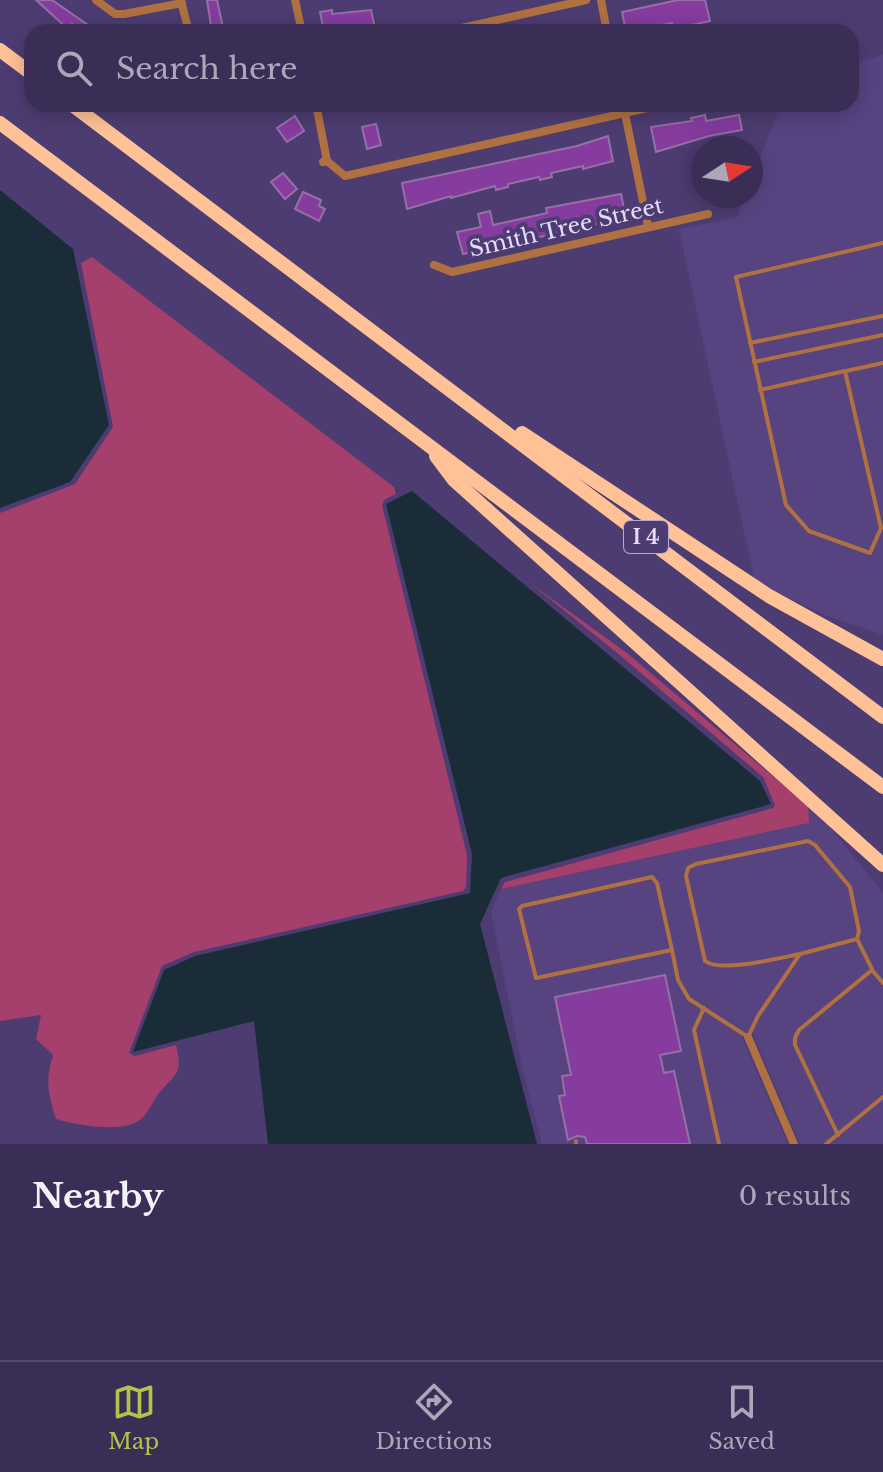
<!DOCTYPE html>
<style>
:root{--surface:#3a2d56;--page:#453960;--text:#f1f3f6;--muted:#aba8b9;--line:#54496c;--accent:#b2c34c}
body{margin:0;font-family:"Libre Baskerville",serif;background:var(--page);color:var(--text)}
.compass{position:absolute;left:691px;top:136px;width:72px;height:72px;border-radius:50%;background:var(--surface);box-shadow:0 4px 20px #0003;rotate:78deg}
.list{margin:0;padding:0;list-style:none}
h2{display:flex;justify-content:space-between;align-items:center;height:104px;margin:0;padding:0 32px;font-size:34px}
h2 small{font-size:26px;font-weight:400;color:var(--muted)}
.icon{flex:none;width:44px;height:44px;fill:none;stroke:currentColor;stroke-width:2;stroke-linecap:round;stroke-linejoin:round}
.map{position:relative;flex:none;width:883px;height:1144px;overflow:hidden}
.search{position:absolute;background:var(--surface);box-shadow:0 4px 20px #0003;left:24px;right:24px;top:24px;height:88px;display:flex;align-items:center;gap:20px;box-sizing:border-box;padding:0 28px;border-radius:24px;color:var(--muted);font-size:30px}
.sheet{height:216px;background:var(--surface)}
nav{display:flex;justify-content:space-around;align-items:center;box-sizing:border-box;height:112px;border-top:2px solid var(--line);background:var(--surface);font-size:22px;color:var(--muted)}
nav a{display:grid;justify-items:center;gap:4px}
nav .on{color:var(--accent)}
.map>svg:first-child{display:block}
.built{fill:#564380}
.green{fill:#a53f6b}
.water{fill:#192c38}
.building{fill:#863c9f;stroke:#9670a5;stroke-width:2}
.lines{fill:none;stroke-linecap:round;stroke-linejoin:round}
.lane{stroke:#b07142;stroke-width:4}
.street{stroke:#b07142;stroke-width:8}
.highway{stroke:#ffc297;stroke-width:14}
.labels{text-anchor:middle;stroke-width:8;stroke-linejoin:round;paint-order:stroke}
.shield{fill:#4d3c72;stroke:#b6abd3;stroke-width:2}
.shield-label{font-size:20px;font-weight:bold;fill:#e3dbfc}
.street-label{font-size:22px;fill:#e3dbfc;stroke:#4d3c72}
</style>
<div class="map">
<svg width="883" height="1144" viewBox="0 0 883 1144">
<rect width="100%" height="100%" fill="#4d3c72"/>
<!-- built -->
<g class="built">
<polygon points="883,55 883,635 822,614 766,587 754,578 679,229 737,217 745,196 751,196 751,181 781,104 851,104 851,64"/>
<polygon points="808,806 826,822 883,893 883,1144 800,1144 751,1030 741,1035 788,1144 542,1144 523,1071 491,911 501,889 808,823"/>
</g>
<!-- green -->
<g class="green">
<path d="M92 257 394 487 396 494 384 500 382 505 467 855 466 887 463 891 194 952 162 966 129 1053 135 1056 176 1045C183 1074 176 1073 159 1093 153 1101 149 1112 141 1119 124 1134 76 1125 56 1119 48 1094 45 1080 53 1055L36 1039 41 1015 0 1021V513L75 484 113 427 81 263Z"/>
<polygon points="530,583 627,653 808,806 809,823 501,889 505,882 773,808 775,805 763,777 621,656"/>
</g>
<!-- water -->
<g class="water">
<polygon points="0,190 73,249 109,425 70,482 0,508"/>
<polygon points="412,491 760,781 771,804 501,878 480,924 537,1144 268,1144 254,1021 133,1052 164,970 195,956 470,893 472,854 386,504"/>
</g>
<!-- building -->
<g class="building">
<polygon points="36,0 52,0 98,32 82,32 72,24 68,29"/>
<polygon points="207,0 217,0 224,32 212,32"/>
<polygon points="678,0 705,0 710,21 673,29 672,23 626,32 622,12"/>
<polygon points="332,10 332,14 371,10 375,28 324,32 320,12"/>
<polygon points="705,115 706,121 739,115 742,130 709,136 656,152 651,127 692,121 691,118"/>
<polygon points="295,116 304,131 287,142 277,128"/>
<polygon points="376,124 381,145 367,149 362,127"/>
<polygon points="608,136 613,161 583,169 583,166 551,173 552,177 540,180 539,177 508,184 508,187 496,190 495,186 451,198 451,196 407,209 402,183 577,146"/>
<polygon points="283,173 297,189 285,199 271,182"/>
<polygon points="303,192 321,200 319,206 325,209 319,221 295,209"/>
<polygon points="621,194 626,218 463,254 457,232 481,227 478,214 490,211 493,225 547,213 546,208"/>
<polygon points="665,975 681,1051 660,1055 664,1073 674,1071 690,1144 587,1144 585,1137 577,1136 568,1140 559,1096 565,1095 562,1076 571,1075 555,997"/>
</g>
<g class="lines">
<!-- lane -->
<g class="lane">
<polyline points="750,343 883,316"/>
<polyline points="754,362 883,335"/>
<polyline points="846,371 883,363"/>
<polyline points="760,390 845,371 881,528 870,553 809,531 786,505 736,277 883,243"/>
<polyline points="857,939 872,969"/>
<path d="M672 950 657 883 652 877 522 906 519 909 536 978 672 950 678 980 689 999 748 1037 758 1016 800 954 857 939 859 931 850 887 815 845 808 841 696 864 688 868 686 876 705 961C721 973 779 958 800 954"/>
<polyline points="704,1008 694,1030 719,1144"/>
<polyline points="838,1135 795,1045 795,1038 799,1030 872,970 883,983"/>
<polyline points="576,1141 576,1144"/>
<polyline points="826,1144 883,1097"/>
</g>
<!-- street -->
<g class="street">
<polyline points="96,0 115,14 124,14 182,3"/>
<polyline points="295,0 302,32"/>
<polyline points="601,0 607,32"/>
<polyline points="181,1 189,32"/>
<polyline points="444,32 586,0"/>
<polyline points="316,104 327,161 323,162"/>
<polyline points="623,104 648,226"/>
<polyline points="327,161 345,176 665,104"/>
<polyline points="434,265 452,272 708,214"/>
<polyline points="748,1037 794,1144"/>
</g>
<!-- highway -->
<g class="highway">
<polyline points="0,50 32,74"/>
<polyline points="71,104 883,717"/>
<polyline points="0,123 883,787"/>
<polyline points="522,433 769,596 883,659"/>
<polyline points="436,456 454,480 883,865"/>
</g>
</g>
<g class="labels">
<!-- shield labels -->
<rect class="shield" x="624" y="521" width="44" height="32" rx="6"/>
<g class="shield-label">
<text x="646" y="544">I 4</text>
</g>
<!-- street labels -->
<g class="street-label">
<text transform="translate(566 227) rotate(-13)" y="8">Smith Tree Street</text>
</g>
</g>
</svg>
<svg class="compass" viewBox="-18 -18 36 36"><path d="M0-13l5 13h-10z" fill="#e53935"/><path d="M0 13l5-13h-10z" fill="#aba8b9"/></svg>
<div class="search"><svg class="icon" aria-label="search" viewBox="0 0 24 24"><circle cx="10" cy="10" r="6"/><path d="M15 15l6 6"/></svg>Search here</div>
</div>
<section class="sheet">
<h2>Nearby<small>0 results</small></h2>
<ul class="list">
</ul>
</section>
<nav>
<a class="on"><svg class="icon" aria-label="map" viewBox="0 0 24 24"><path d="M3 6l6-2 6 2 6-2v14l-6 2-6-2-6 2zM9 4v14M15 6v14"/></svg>Map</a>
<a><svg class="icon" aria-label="directions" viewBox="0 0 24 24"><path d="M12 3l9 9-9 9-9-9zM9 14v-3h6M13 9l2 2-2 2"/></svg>Directions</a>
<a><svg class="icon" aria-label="saved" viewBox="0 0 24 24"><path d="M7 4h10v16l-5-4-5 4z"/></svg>Saved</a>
</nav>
